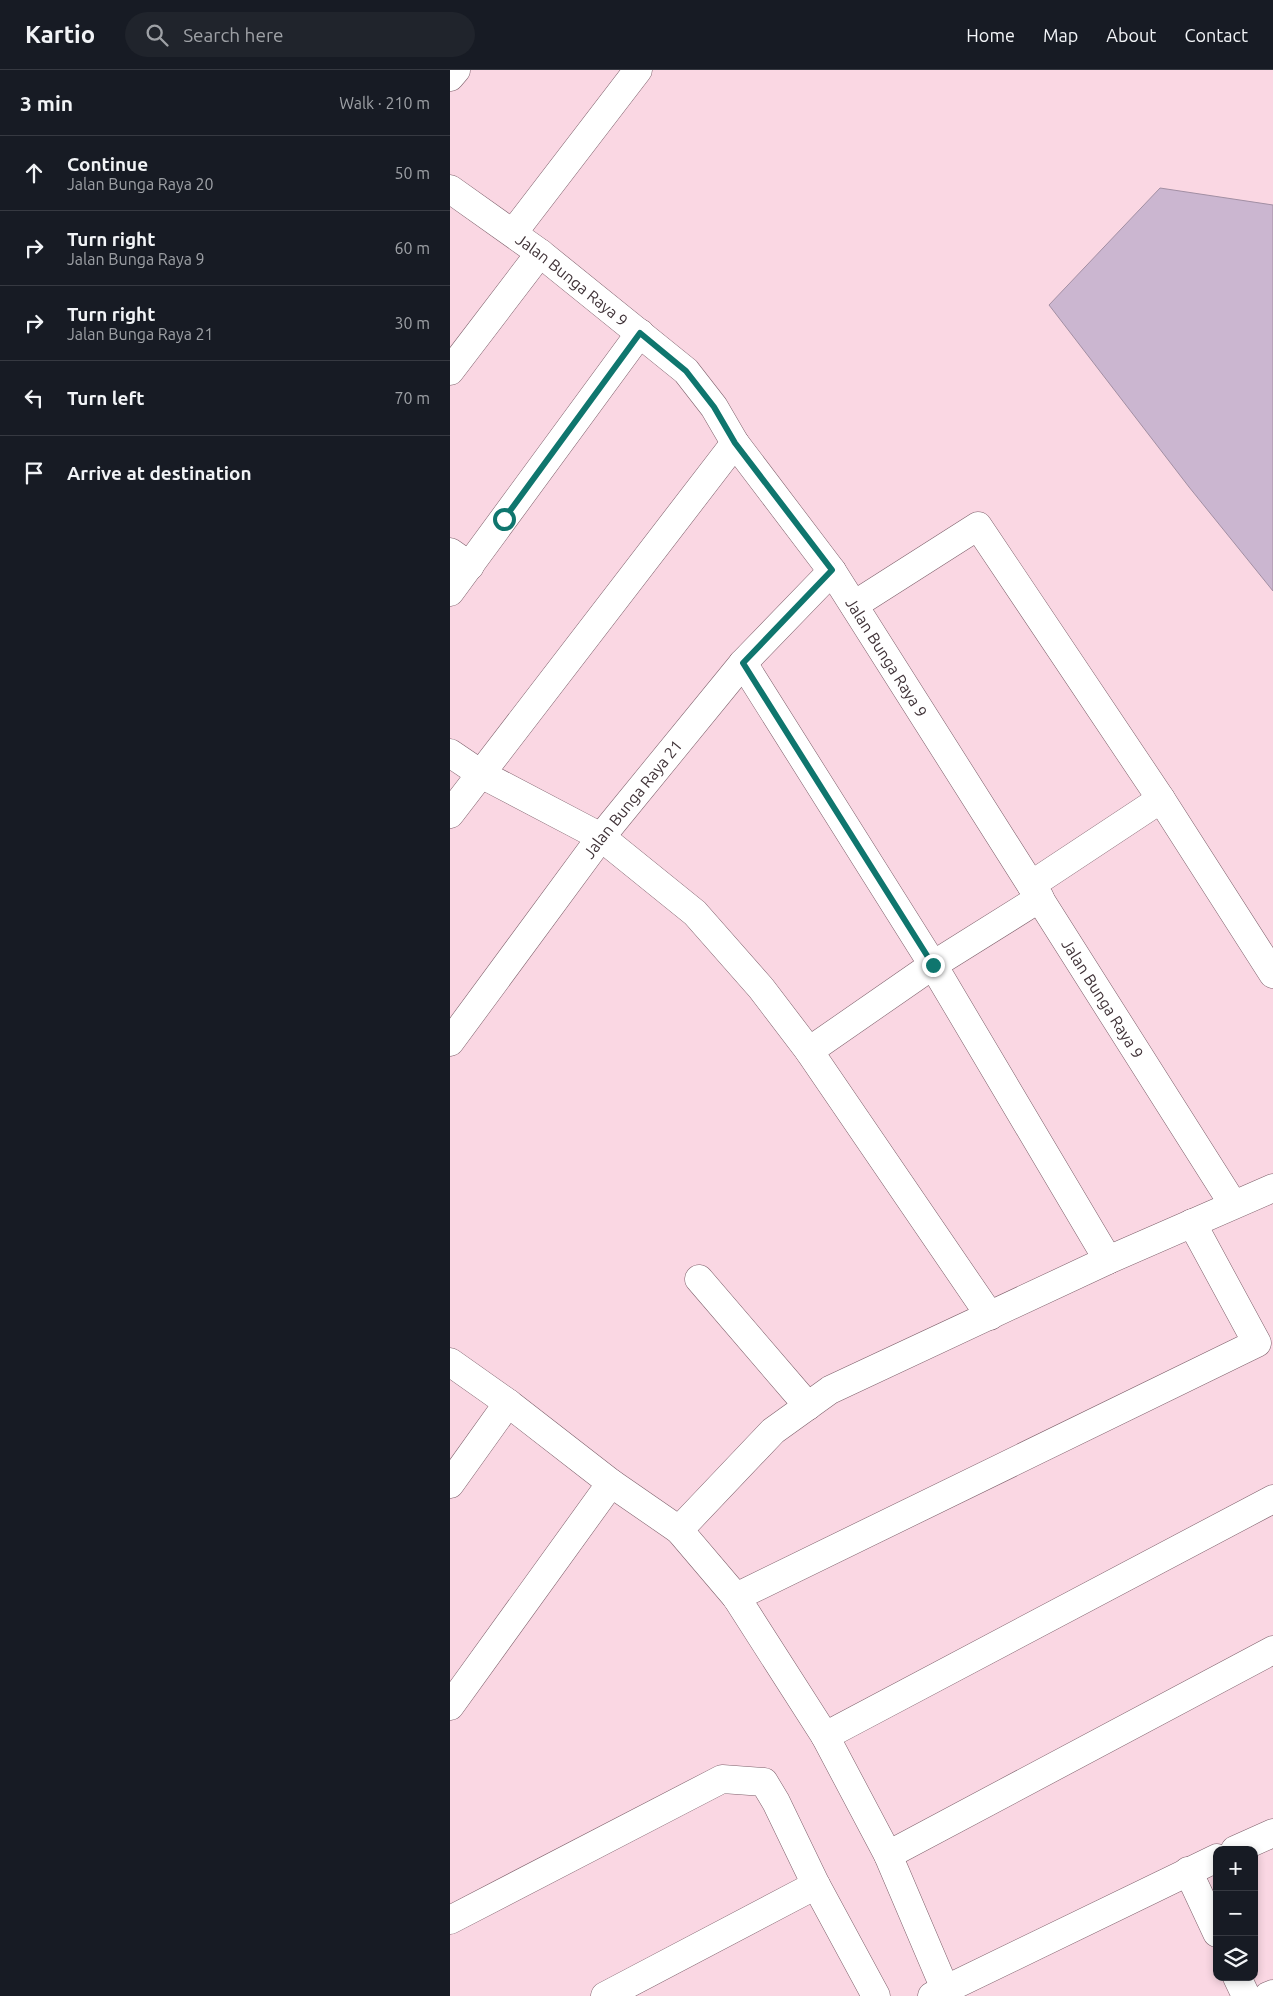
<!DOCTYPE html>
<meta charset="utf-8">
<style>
:root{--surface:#171b24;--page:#20242c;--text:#f1f3f6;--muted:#9ea1a6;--line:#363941}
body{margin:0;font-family:Ubuntu,sans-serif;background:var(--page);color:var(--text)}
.controls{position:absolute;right:15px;bottom:15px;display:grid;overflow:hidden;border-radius:10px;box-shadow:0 2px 8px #0003}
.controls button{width:45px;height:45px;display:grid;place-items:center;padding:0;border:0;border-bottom:1px solid var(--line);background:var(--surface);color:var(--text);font:25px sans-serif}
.stop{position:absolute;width:15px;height:15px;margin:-11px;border:4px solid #0f766e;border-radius:50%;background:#fff}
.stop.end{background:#0f766e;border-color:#fff;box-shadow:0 1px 5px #0008}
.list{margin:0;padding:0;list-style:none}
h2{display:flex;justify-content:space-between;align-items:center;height:65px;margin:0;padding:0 20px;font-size:21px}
h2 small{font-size:16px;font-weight:400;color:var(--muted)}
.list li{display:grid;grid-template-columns:32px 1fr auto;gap:15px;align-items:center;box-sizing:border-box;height:75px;padding:0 20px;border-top:1px solid var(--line)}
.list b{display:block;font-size:19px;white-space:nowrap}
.list p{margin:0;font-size:16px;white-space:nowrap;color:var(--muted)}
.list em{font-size:16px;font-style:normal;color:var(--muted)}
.icon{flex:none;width:28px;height:28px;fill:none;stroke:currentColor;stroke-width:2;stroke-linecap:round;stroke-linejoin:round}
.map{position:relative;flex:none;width:823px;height:1926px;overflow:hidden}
header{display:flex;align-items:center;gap:30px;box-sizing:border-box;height:70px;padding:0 25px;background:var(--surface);border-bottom:1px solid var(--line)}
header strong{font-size:24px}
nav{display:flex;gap:28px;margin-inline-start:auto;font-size:18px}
.search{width:350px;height:45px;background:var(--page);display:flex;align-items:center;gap:12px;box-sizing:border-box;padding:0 18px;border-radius:28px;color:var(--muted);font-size:19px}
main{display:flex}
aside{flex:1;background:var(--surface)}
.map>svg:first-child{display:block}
.water{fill:#cbb6d0;stroke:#a28fa3}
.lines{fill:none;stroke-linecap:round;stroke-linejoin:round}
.minor-casing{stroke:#7d5f6a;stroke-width:29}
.minor{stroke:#fff;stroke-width:28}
.route{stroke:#0f766e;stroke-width:6}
.labels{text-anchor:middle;stroke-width:4.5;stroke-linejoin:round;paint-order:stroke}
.street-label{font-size:16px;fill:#413439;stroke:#fad7e3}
</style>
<header>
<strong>Kartio</strong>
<div class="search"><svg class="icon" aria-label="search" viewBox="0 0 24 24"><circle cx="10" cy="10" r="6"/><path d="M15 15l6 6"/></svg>Search here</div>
<nav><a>Home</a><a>Map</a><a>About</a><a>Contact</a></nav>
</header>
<main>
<aside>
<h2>3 min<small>Walk · 210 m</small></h2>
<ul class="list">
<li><svg class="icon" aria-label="ahead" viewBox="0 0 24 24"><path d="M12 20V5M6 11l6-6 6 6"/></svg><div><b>Continue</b><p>Jalan Bunga Raya 20</p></div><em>50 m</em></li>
<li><svg class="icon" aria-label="right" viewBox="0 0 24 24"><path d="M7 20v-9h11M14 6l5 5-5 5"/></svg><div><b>Turn right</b><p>Jalan Bunga Raya 9</p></div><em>60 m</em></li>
<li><svg class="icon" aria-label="right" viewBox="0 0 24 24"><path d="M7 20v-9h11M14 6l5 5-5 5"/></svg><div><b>Turn right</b><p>Jalan Bunga Raya 21</p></div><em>30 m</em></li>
<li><svg class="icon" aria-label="left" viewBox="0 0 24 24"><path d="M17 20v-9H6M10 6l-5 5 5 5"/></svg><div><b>Turn left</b></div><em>70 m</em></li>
<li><svg class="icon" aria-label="arrive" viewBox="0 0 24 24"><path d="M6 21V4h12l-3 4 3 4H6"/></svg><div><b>Arrive at destination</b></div></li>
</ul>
</aside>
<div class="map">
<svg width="823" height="1926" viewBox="0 0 823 1926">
<rect width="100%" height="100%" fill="#fad7e3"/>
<!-- water -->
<polygon class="water" points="710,118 823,135 823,521 739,417 599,235"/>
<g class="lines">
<!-- minor casing -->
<g class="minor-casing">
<g id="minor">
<polyline points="0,7 6,0"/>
<path id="s1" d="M0 119 90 183 236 301 264 337 285 373 382 501 783 1134"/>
<polyline points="63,163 188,0"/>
<polyline points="0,301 90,183"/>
<polyline points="0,482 20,496"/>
<polyline points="0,522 190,263"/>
<polyline points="404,535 528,456 711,729 823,904"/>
<polyline points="293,593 483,895 658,1190"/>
<polyline points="0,683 31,704 151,767 245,843 311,918 359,981 540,1246"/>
<polyline points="0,744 285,373"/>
<polyline points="581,815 711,729"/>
<path id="s2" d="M0 972 151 767 293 593 382 501"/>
<polyline points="359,981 483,895 590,828"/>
<polyline points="249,1209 358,1336"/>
<polyline points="0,1292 58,1333 161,1413 229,1460 286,1527 375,1666 438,1785 498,1926"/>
<polyline points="0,1414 58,1333"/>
<polyline points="229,1460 323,1361 380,1320 658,1190 823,1118"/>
<polyline points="286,1527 807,1273 742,1153"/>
<polyline points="0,1636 161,1413"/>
<polyline points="375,1666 823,1429"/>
<polyline points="785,1780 823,1763"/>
<polyline points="438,1785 823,1580"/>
<polyline points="738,1801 767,1863"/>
<polyline points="0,1850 272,1709 314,1712 326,1732 366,1815 426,1926"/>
<polyline points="787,1907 796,1926"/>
<polyline points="155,1926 366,1815"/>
<polyline points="482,1926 767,1788"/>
<polyline points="818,1926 823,1924"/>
</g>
</g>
<!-- minor -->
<use href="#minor" class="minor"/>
</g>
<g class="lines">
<!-- route -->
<polyline class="route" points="54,449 190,263 236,301 264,337 285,373 382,500 293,593 483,895"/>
</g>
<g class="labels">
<!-- street labels -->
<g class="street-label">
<text dy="6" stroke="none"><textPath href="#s1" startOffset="152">Jalan Bunga Raya 9</textPath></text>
<text dy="6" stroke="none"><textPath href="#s1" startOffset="648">Jalan Bunga Raya 9</textPath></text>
<text dy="6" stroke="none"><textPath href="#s2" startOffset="304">Jalan Bunga Raya 21</textPath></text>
<text dy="6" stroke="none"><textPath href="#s1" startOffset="1052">Jalan Bunga Raya 9</textPath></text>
</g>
</g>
</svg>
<div class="controls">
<button>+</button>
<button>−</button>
<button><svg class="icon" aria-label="layers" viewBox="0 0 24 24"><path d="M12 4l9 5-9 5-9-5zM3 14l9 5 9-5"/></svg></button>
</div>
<div class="stop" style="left:54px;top:449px"></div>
<div class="stop end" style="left:483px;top:895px"></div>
</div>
</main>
